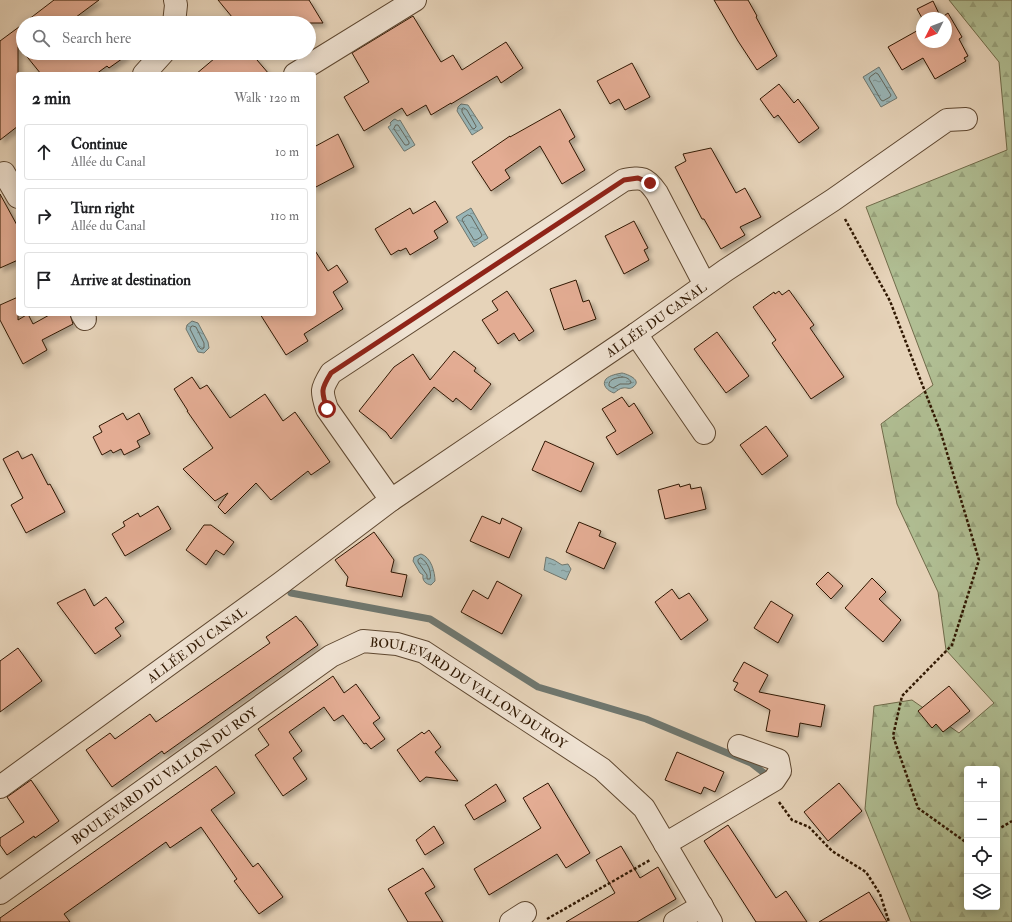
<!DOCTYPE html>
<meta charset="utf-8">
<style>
:root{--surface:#fff;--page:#f2f2f2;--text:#202124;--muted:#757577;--line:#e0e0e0}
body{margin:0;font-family:"IM FELL Double Pica",serif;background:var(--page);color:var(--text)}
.controls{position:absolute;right:12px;bottom:12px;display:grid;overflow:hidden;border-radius:4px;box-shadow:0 2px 10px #0003}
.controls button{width:36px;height:36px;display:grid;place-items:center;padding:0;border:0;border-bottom:1px solid var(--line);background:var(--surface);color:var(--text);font:20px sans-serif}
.compass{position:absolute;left:916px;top:12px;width:36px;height:36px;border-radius:50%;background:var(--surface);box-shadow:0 2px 10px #0003;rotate:228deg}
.stop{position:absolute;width:12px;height:12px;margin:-9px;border:3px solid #8f2418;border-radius:50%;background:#fff}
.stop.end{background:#8f2418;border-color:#fff;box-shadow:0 1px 4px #0008}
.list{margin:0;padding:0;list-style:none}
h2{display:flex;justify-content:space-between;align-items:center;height:52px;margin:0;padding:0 16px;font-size:17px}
h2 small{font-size:13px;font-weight:400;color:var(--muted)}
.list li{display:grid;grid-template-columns:26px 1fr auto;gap:12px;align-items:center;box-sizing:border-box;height:56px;margin:0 8px 8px;padding:0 8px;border:1px solid var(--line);border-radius:4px}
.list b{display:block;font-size:15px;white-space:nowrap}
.list p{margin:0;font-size:13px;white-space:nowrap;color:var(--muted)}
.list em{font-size:13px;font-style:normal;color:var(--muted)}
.icon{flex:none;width:22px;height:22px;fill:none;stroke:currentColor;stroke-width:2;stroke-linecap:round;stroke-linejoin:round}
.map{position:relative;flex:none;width:1012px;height:922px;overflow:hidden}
.search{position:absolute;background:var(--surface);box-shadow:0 2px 10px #0003;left:16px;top:16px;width:300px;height:44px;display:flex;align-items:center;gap:10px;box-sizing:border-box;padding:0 14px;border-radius:22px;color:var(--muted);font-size:15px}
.panel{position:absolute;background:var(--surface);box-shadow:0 2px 10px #0003;left:16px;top:72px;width:300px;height:244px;border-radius:4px}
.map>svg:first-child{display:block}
.forest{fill:url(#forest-firs);stroke:#706b4a;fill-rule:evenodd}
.water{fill:url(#water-ripples);stroke:#6f776f}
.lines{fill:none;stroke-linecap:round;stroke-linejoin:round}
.shore{stroke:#64675d;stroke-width:1}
.stream{stroke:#6f776f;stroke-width:7}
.building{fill:#e3ac93;stroke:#301802;filter:url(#shadow)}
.minor-casing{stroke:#5e4730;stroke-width:24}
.path{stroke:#301802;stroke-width:2.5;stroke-dasharray:3 2;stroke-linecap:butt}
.minor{stroke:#efe2d2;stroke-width:22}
.route{stroke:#8f2418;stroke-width:5}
.labels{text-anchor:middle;stroke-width:3.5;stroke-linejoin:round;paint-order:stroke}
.street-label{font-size:13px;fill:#301802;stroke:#efe2d2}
</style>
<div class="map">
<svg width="1012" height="922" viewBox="0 0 1012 922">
<defs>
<pattern id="forest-firs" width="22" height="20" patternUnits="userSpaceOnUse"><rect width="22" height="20" fill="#b0be93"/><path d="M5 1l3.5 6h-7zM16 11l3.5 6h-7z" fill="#98a37d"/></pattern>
<pattern id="water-ripples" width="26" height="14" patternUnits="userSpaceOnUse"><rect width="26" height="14" fill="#99b6b8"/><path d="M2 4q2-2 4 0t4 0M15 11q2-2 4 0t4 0" fill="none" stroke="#7d9393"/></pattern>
<filter id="shadow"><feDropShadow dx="3.5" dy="3.5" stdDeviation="2" flood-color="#0004"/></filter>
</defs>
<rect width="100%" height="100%" fill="#e6d3b9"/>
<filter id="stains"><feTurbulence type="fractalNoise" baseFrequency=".005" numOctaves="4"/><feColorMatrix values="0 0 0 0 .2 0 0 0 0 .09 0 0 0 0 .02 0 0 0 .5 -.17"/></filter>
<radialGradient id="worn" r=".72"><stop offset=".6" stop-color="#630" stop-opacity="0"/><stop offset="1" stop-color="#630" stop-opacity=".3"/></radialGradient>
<!-- forest -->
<path class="forest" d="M949 0H1012V922H911L865 809 874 706 912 700 959 733 994 703 946 650 938 592 897 504 881 424 933 385 866 207 1007 150 999 62ZM967 769H997V907H967Z"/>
<!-- water -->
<g class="water">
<polygon points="879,67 897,98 881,107 863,77"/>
<polygon points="461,104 468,105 483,128 472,135 457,111 458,107"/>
<polygon points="395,119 398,121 400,120 415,145 405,151 404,151 388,127 391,125 390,123 393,120"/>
<polygon points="471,208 488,238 474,247 456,217"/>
<polygon points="192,321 198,323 208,342 209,348 204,353 198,352 186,329 187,325"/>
<path d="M622 373C627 374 643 380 633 387 629 390 627 387 623 388 620 388 617 391 614 393 608 391 601 385 606 379 610 375 617 374 622 373Z"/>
<path d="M421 554C431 557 435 572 435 581L431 585C426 584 422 581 423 575L420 573 413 561 414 557Z"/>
<polygon points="546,557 554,560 562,565 568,564 571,569 566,580 544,570"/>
</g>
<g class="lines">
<!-- shore -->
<g class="shore">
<polygon points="876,73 878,74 891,95 890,97 883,101 881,100 869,79 870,77"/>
<polygon points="464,108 467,110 476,126 476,127 474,129 472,128 462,112 462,109"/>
<polygon points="396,125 398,125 409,142 409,144 407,145 405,145 394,129"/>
<polygon points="468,215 471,216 482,235 481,237 476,240 474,240 462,220 463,218"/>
<polygon points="193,326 196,327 204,343 204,347 203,349 201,349 199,347 190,329 191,327"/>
<path d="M622 377C625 377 629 378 631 382V383L629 384H620L613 388 609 386C608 379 616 378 622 377Z"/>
<path d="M421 558C428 562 432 573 430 579H427V575L418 562V560Z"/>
</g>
<!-- stream -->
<polyline class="stream" points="291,593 430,619 538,687 646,719 751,763 764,773"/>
</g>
<!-- building -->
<g class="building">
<polygon points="54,0 99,0 68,23 24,23"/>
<polygon points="218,0 309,0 323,23 237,23"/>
<polygon points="714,0 748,0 757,16 756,17 777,56 757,70 738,41"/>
<polygon points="933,1 941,18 948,13 962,37 959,39 968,56 964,58 966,61 935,79 923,58 902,70 888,47 922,28 922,42 946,42 946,18 922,18 917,9"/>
<polygon points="413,16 441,62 453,55 462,70 506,42 523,68 501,83 497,76 451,104 451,103 431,115 426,105 407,116 402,108 364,131 344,97 369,82 352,53"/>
<polygon points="23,24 23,51 18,45 18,126 0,140 0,41"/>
<polygon points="24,53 124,53 126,56 109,68 107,66 96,74 41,74"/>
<polygon points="221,53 251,53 269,74 196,74"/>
<polygon points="632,63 650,97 625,110 619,99 610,104 597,81"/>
<polygon points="779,84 794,103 798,99 819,128 799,143 778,115 774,118 760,99"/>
<polygon points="560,109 575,137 569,141 585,170 562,184 540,146 505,170 510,178 491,191 472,162 510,136 510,137"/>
<polygon points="338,134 354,167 314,188 314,147"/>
<polygon points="711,148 736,193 745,188 761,217 740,227 745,235 721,249 704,219 702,219 675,167 686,161 683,154"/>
<polygon points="0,194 18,227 18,260 0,268"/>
<polygon points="435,201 448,222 434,231 438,238 410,255 406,248 400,251 399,250 391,255 375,229 410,208 413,214"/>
<polygon points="634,221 648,248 644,250 649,260 624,274 605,236"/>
<polygon points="314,249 328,271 337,265 348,282 333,292 343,309 304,334 308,341 286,355 260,314 314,314"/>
<polygon points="576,280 583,302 589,300 596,319 564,330 550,289"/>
<polygon points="789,290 814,325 810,328 844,377 811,399 772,343 776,340 753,307 774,292 775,294 779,291 782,295"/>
<polygon points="507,291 534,331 519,341 514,333 498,344 482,320 498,310 492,301"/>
<polygon points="18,297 18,320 28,314 33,324 51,314 70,314 73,324 42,340 47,350 23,364 0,320 0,305"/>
<polygon points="717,332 749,376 726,393 694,349"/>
<polygon points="454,351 476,368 474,371 491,384 471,410 456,398 453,402 434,387 391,439 386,432 359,411 394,367 413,354 430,380"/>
<polygon points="192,377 200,389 207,385 230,418 265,394 283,421 295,412 330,462 311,475 308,471 271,500 256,483 225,514 218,507 228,493 215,501 183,469 213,448 187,411 188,411 174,389"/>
<polygon points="622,397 629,407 634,403 653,433 617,455 606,437 616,431 602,409"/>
<polygon points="123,413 127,420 139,413 150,434 137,441 140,447 124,455 121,449 113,453 111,450 102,455 93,437 102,432 99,426"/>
<polygon points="766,426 788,456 762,475 740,445"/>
<polygon points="545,441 594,463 581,492 532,470"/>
<polygon points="18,451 22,459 32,454 48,485 50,484 65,512 26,533 11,505 23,498 3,459"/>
<polygon points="679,484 680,487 690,484 691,489 701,487 706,509 665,519 658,490"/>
<polygon points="158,506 171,529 125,556 112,534 125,526 123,522 138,513 140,517"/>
<polygon points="482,516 500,524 502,518 522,528 509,558 470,541"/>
<polygon points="579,522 601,531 599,536 616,543 604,569 566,552"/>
<polygon points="204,525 211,525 234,542 224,555 216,550 206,565 186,550"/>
<polygon points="374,532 394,560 391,572 407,575 402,597 346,586 348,577 335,560"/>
<polygon points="828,572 843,586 831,599 816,584"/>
<polygon points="872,578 886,592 879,599 901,620 883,642 845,608"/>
<polygon points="497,581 522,595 502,634 461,612 473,590 488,599"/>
<polygon points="85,589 94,606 106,597 124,622 115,628 121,636 95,654 57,603"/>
<polygon points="672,589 679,599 689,593 708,620 681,640 655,602"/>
<polygon points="771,601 793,615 778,643 754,628"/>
<polygon points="296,616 300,621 301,621 318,645 164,754 162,751 112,787 86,750 110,733 115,739 150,714 156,722 270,643 266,637"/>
<polygon points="18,648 42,681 0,712 0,661"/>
<polygon points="744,662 768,675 759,692 825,705 821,727 800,723 798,737 766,731 770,710 734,690 738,683 733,681"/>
<polygon points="333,676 344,693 356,684 380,718 373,723 385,739 371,749 366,743 364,744 343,715 334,721 324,707 289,732 302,751 293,758 307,779 283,796 255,755 269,745 258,729"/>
<polygon points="949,686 970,711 943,732 936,724 932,728 918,711"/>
<polygon points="429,730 441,747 435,752 458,781 426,777 420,782 397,750 422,732 424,734"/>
<polygon points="677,752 724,772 715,792 704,787 701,794 665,780"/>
<polygon points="216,766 235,793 211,810 253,867 258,863 283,897 259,914 234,881 237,879 201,827 170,848 166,842 64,914 70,922 0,922 0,918"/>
<polygon points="31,780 59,821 35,838 34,836 7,855 0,845 0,838 24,822 7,797"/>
<polygon points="548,783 590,853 566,868 557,854 489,895 474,869 541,828 523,798"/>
<polygon points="839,783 862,811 828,841 804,812"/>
<polygon points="496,784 506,801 474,820 465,805"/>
<polygon points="728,825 776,898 786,891 807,922 756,922 704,841"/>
<polygon points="434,826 444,843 425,855 416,840"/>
<polygon points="621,846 640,878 658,867 676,899 637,922 566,922 615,893 596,860"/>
<polygon points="423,868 435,887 425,893 443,922 408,922 388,889"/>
<polygon points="869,892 887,922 819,922"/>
</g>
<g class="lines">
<!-- minor casing -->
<g class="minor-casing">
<g id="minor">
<polyline points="174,23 176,5 175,0"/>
<polyline points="144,74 163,53"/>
<polyline points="295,74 415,0"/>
<polyline points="4,173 18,197"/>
<path id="s1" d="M705 285 657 193C646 177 642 177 624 180L331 373C321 389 321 391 327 409L391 500 636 334 726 270 833 200 947 120 966 119"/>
<polyline points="82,314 85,319"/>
<polyline points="636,334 704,433"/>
<path id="s2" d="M0 787 281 583 391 500"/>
<polyline points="665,844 774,780 780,771 778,760 739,746"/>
<path id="s3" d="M0 893 331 656 363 641 397 644 424 652 602 769 644 808 711 922"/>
<polyline points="511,922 525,913"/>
<polyline points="675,922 702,906"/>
</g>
</g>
<!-- path -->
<g class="path">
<polyline points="845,219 890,301 941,433 979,560 952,645 902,696 893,736 918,808 967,843"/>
<polyline points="779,802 792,820 809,827 832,851 866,872 880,894 889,922"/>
<polyline points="997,830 1012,821"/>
<polyline points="547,919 650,860"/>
</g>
<!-- minor -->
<use href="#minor" class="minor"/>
</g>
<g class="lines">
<!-- route -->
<path class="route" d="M327 409C321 391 321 389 331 373L624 180 638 178 650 183"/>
</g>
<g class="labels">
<!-- street labels -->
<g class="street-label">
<text dy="5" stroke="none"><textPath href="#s1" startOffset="964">ALLÉE DU CANAL</textPath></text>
<text dy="5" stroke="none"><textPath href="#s2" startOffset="243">ALLÉE DU CANAL</textPath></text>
<text dy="5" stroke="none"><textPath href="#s3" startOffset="562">BOULEVARD DU VALLON DU ROY</textPath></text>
<text dy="5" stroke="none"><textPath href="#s3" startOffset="202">BOULEVARD DU VALLON DU ROY</textPath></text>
</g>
</g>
<rect width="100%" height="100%" filter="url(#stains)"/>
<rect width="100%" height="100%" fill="url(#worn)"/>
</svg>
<div class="controls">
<button>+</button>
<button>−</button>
<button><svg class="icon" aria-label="locate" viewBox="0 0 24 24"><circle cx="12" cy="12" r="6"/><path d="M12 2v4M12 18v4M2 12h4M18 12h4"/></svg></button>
<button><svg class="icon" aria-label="layers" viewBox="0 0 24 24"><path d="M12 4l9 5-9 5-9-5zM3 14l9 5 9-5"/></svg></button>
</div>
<svg class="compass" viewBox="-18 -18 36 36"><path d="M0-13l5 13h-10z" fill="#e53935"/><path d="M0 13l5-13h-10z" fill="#757577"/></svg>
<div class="stop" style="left:327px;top:409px"></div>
<div class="stop end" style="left:650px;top:183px"></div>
<div class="search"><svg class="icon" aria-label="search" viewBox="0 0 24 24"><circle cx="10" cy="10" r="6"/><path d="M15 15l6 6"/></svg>Search here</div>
<section class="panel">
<h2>2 min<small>Walk · 120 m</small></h2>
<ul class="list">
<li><svg class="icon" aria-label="ahead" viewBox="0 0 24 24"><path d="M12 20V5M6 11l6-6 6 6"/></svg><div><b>Continue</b><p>Allée du Canal</p></div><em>10 m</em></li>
<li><svg class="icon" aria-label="right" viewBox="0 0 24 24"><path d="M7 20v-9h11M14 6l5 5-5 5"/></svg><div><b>Turn right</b><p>Allée du Canal</p></div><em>110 m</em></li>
<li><svg class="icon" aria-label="arrive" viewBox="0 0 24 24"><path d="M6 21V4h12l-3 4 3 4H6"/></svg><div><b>Arrive at destination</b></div></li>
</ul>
</section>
</div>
